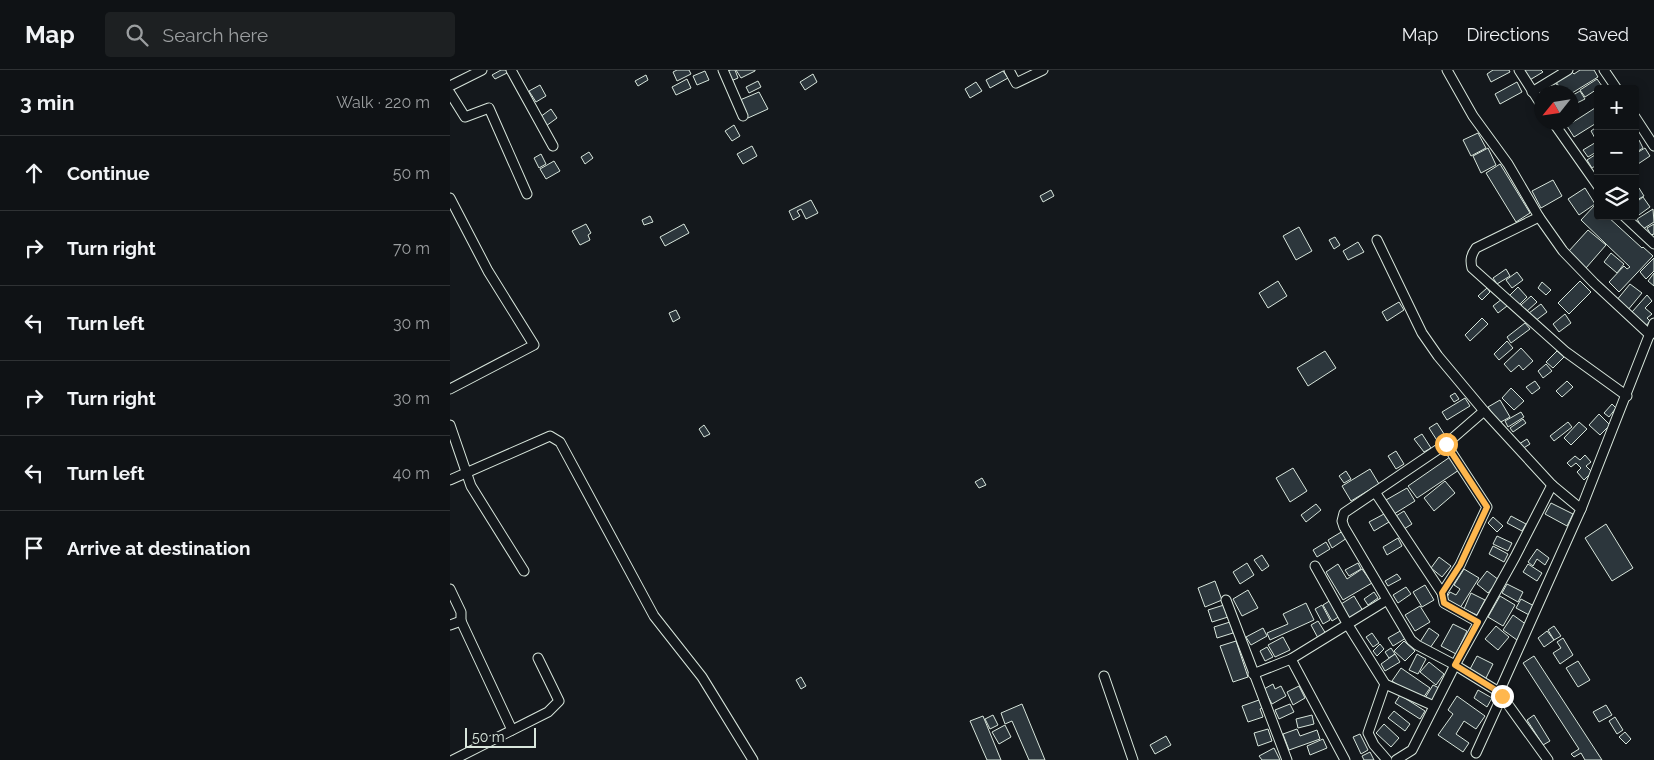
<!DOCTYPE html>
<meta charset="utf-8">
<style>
:root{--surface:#0f1215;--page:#1d2022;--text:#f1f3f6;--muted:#9b9ea0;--line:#2f3234}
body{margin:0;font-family:Raleway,sans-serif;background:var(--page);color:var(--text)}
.controls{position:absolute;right:15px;top:15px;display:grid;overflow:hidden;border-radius:5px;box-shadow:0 2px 12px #0003}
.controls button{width:45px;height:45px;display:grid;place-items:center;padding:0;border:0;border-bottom:1px solid var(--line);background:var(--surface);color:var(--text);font:25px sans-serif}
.compass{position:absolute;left:1084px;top:15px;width:45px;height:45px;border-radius:50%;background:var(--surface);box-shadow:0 2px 12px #0003;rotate:240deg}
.scale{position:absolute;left:15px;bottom:12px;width:71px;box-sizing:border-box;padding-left:5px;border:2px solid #d8e6dc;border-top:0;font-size:14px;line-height:18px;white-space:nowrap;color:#d8e6dc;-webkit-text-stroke:4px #14181c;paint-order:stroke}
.stop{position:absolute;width:15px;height:15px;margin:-11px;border:4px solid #ffb74d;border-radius:50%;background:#fff}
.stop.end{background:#ffb74d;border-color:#fff;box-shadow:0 1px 5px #0008}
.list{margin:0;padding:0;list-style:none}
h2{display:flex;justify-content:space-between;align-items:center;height:65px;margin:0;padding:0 20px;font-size:21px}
h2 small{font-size:16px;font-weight:400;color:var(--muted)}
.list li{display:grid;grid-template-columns:32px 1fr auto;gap:15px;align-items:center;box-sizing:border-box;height:75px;padding:0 20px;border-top:1px solid var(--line)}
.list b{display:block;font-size:19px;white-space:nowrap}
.list em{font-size:16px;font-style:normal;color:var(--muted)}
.icon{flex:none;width:28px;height:28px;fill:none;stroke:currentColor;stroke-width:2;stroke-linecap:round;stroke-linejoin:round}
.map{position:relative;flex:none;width:1204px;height:690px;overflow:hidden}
header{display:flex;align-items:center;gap:30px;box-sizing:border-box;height:70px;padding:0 25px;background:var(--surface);border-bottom:1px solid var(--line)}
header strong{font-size:24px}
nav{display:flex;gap:28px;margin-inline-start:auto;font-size:18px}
.search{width:350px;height:45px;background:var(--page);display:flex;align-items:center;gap:12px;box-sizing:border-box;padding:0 18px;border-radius:5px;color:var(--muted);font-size:19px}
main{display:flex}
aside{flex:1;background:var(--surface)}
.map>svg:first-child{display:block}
.building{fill:#2c363c;stroke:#d8e6dc}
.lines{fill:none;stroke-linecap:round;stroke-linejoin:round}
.street-casing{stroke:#d8e6dc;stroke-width:11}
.street{stroke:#14181c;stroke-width:9}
.route{stroke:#ffb74d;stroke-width:6}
</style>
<header>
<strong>Map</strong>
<div class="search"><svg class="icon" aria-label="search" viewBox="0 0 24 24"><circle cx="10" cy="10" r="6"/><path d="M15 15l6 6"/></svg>Search here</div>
<nav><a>Map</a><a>Directions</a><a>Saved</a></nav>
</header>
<main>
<aside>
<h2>3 min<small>Walk · 220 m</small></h2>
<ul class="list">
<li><svg class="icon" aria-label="ahead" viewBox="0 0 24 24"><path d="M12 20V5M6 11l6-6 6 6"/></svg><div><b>Continue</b></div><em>50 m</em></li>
<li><svg class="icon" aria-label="right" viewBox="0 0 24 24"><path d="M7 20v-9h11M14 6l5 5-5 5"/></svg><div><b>Turn right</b></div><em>70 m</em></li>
<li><svg class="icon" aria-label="left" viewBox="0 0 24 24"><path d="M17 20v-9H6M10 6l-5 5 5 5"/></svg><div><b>Turn left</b></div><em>30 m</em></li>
<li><svg class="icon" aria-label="right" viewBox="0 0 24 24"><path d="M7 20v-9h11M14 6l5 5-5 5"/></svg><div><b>Turn right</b></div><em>30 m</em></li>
<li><svg class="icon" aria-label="left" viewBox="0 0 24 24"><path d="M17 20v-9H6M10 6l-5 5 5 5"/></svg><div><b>Turn left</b></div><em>40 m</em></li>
<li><svg class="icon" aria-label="arrive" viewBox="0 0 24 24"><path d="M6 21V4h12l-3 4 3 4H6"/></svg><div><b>Arrive at destination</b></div></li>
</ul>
</aside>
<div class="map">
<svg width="1204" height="690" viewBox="0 0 1204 690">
<rect width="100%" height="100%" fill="#14181c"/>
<!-- building -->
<g class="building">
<polygon points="51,0 56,0 57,3 45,9 42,5"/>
<polygon points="227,0 239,0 241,4 227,11 223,2"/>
<polygon points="281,0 285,0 288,8 281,11 277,1"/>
<polygon points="286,0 305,0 305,1 291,8"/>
<polygon points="1043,0 1059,0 1060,2 1041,12 1037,4"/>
<polygon points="1072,0 1091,0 1093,2 1078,11"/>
<polygon points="1130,0 1144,0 1148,7 1122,23 1113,22 1106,12 1122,2 1124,4"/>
<polygon points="255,1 259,10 247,15 243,6"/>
<polygon points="553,1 558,8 540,18 536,10"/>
<polygon points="363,4 367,12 355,20 350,12"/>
<polygon points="196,5 198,10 188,16 185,11"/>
<polygon points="237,9 241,18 226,25 222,17"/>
<polygon points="1147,9 1152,16 1135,27 1130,20"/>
<polygon points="308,11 311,17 299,23 296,17"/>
<polygon points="526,12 532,21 520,28 515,19"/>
<polygon points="1067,12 1072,22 1050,34 1045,24"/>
<polygon points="1105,12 1112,22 1092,22 1092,25 1089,22"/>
<polygon points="90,15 96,26 86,32 79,21"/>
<polygon points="1130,21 1135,29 1127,33 1123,25"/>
<polygon points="309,22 318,39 298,48 290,30"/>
<polygon points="1145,38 1148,38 1148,52 1124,67 1117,56"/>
<polygon points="101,39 107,48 96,56 90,47"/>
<polygon points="284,55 290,66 282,71 275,61"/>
<polygon points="1148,56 1148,69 1146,70 1141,61"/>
<polygon points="1028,63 1036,78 1021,86 1013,70"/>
<polygon points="1189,70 1193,78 1185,83 1185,72"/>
<polygon points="1148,71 1148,81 1138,87 1133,80"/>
<polygon points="302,76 307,86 293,94 287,84"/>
<polygon points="1038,78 1046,95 1031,103 1023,86"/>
<polygon points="1195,78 1200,86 1185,96 1185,84"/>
<polygon points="139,82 143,88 135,94 131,87"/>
<polygon points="1148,83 1148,94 1142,98 1137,90"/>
<polygon points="91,84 96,94 89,98 84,88"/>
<polygon points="104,91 110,101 96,109 90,99"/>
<polygon points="1050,94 1080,143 1066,152 1036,103"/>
<polygon points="1103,110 1112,126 1091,138 1082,121"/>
<polygon points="1135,118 1145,134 1129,145 1118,129"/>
<polygon points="1189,118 1194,126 1185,131 1185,120"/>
<polygon points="601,120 604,126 593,132 590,126"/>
<polygon points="1193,127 1200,137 1182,150 1180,146 1185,146 1185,133"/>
<polygon points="361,130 368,143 356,149 351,139 347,141 350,146 343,150 339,141"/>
<polygon points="1145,135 1148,137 1148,146 1157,146 1192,178 1193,177 1203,186 1169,222 1159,212 1174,196 1177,199 1180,197 1131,150"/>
<polygon points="1203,139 1204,152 1193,159 1187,149"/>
<polygon points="200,146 203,152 194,155 192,150"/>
<polygon points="136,154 141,163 138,165 140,170 130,175 122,161"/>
<polygon points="234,154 239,163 215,176 210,167"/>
<polygon points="1204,154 1204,164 1201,165 1197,158"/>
<polygon points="849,157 862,181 846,190 833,166"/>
<polygon points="1138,160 1156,175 1136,198 1118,182"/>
<polygon points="885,167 890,175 884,179 879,170"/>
<polygon points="908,172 914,182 898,190 893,181"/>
<polygon points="1161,183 1174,194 1167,203 1154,192"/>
<polygon points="1204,188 1204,201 1196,209 1190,202"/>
<polygon points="1056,199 1060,206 1047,214 1043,208"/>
<polygon points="1067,202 1073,210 1062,218 1056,210"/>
<polygon points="1204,203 1204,216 1198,211"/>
<polygon points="828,211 837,226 818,238 809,223"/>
<polygon points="1130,211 1141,222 1119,244 1108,233"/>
<polygon points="1092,212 1101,220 1096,225 1088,218"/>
<polygon points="1180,214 1192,223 1177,241 1166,231"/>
<polygon points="1068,217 1077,227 1068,236 1059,226"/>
<polygon points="1037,218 1040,222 1032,230 1028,226"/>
<polygon points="1197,225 1202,231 1195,238 1202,244 1197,248 1200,251 1196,256 1182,242"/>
<polygon points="1081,226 1087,232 1076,242 1071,235"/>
<polygon points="1052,229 1057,236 1048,243 1043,236"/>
<polygon points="949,232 954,240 937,251 932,242"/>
<polygon points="1091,234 1097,242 1085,251 1079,243"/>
<polygon points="226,240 230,248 223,252 219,243"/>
<polygon points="1115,244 1121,253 1109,262 1103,254"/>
<polygon points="1032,248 1038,254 1020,271 1015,265"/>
<polygon points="1075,253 1080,259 1061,273 1057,267"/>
<polygon points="1057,271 1063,278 1049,290 1044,284"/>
<polygon points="1071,278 1083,291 1073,300 1069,295 1061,302 1054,294"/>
<polygon points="875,281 886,298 858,316 847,298"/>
<polygon points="1107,281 1114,287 1103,298 1096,292"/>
<polygon points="1096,294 1102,301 1093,308 1088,301"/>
<polygon points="1085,311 1090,318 1082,324 1076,317"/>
<polygon points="1117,311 1123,317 1112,327 1106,321"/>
<polygon points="1061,318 1074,331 1064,340 1052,328"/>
<polygon points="1005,323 1009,329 1004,332 1000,326"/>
<polygon points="1015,328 1020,336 997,350 992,342"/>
<polygon points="1050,330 1060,347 1049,353 1038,337"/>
<polygon points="1162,334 1166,338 1159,347 1154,343"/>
<polygon points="1071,342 1074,347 1058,357 1055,351"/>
<polygon points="1149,344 1160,355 1150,365 1139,355"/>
<polygon points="1073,349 1076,353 1063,362 1060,358"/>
<polygon points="1118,352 1122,357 1104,371 1100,366"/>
<polygon points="1129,352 1137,359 1121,375 1114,368"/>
<polygon points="987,353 996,367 988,372 979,358"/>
<polygon points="254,355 260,364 254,367 249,359"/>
<polygon points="972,364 981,378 974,382 964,369"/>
<polygon points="1077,369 1080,374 1072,379 1069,374"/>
<polygon points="946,381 954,394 946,399 938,386"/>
<polygon points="1135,385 1141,392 1136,396 1142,402 1134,410 1127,402 1131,398 1126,393 1121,397 1117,393 1125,386 1130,390"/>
<polygon points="1000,387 1009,400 967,428 958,416"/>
<polygon points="843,398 857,421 840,432 826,408"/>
<polygon points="920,399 929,414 901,431 892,416"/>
<polygon points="896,401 901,409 894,413 889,406"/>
<polygon points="532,408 536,415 529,418 525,412"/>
<polygon points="995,411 1005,423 984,441 974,428"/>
<polygon points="957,418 965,431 944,444 936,430"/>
<polygon points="1101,433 1123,444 1117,456 1095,444"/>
<polygon points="866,434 871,440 856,452 851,445"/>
<polygon points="954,441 962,454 954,459 946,446"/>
<polygon points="934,444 939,452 924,461 919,452"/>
<polygon points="1061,446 1076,454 1072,461 1057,453"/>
<polygon points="1043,447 1053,456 1047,462 1038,453"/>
<polygon points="1156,454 1183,498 1162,511 1135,468"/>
<polygon points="893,461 897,468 882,478 878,470"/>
<polygon points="1047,466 1062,473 1058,481 1043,474"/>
<polygon points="948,468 952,476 937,485 933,477"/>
<polygon points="876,472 880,479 867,487 863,480"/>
<polygon points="1043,476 1058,484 1054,492 1039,484"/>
<polygon points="1087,479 1099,488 1095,495 1087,489 1083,496 1078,492"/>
<polygon points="812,485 819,496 812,501 804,490"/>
<polygon points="989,487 1001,496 992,507 981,498"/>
<polygon points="797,493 804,505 790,514 783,502"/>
<polygon points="908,493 911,499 899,506 895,500"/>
<polygon points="888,494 897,509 912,499 922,513 893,530 876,502"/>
<polygon points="1078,494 1092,503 1087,511 1073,502"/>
<polygon points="1014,499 1029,508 1010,538 996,529 1000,522 1006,525 1010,519 1004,515"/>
<polygon points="1037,501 1049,510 1038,523 1027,514"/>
<polygon points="947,504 951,509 938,516 935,511"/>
<polygon points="765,511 772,530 755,537 748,518"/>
<polygon points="1057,514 1073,522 1068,532 1052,523"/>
<polygon points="975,515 984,530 972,537 963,522"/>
<polygon points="956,517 961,524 948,533 943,525"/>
<polygon points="798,520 808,538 792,546 783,529"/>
<polygon points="924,522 928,528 918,535 914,529"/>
<polygon points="1021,523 1035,530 1027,545 1014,539"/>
<polygon points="904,526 913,541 900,549 891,534"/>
<polygon points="1050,526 1065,535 1053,556 1038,547"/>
<polygon points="1071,529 1086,537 1081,546 1066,538"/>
<polygon points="881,530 890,546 882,551 873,535"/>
<polygon points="856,533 864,550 820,570 817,563 838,554 833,544"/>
<polygon points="774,535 778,547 762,552 758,540"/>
<polygon points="872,535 880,550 873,554 865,539"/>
<polygon points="970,536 980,552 965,561 955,545"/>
<polygon points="1063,545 1077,555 1067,570 1053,560"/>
<polygon points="868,551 876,564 868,568 861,555"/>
<polygon points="780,552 783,563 767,568 764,557"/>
<polygon points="1003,554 1017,561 1006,584 991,576"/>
<polygon points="1046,556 1059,567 1048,580 1035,569"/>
<polygon points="1104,556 1111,566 1104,570 1098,560"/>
<polygon points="813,558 817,566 801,575 796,567"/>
<polygon points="979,558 989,565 980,578 970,572"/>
<polygon points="952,560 956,568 943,576 938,568"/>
<polygon points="1097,561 1104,570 1094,577 1088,568"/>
<polygon points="922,563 929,573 923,577 916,567"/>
<polygon points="833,567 840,580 825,587 818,575"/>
<polygon points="1113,568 1123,585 1110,594 1103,583 1111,578 1107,572"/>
<polygon points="786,571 798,607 783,612 770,576"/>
<polygon points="954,571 965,581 955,591 944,581"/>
<polygon points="930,574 934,579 927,586 923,581"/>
<polygon points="817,577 823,587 815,591 810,581"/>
<polygon points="941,578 945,584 939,588 935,582"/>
<polygon points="945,584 950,592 935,601 931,594"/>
<polygon points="967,584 976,589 968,604 959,600"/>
<polygon points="1027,586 1043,594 1035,610 1019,601"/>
<polygon points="1084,586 1152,690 1135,690 1131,683 1124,687 1121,684 1129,679 1073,593"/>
<polygon points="1128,591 1140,610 1128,617 1116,598"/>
<polygon points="979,592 994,604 986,615 970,602"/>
<polygon points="951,598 980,618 971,631 942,611"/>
<polygon points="351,607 356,616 351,619 346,610"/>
<polygon points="823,614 825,619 831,616 836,626 822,634 814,619"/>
<polygon points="983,615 991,619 983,633 975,628"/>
<polygon points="849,616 855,628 843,635 837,622"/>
<polygon points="1028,620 1042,628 1037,637 1024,628"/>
<polygon points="950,625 975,641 970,649 945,633"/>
<polygon points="1007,626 1035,646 1026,659 1014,651 1006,664 1019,673 1013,682 988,665 1003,644 998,640"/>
<polygon points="809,630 812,638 810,639 813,647 798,652 792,636"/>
<polygon points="572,634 595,690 579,690 562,651 555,654 551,643"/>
<polygon points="840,634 844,642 829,649 825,640"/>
<polygon points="1156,635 1162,645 1149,652 1143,642"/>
<polygon points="944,641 960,654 955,661 938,648"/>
<polygon points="543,645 548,655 540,659 535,649"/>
<polygon points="862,645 864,654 848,658 846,649"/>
<polygon points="1084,645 1100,671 1093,675 1077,650"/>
<polygon points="533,646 551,690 537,690 520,651"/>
<polygon points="1165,647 1173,660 1167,664 1159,651"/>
<polygon points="934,654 949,668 941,677 926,663"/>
<polygon points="555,655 561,667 549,674 542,662"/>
<polygon points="818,659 822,671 808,676 804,663"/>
<polygon points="847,659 850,666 867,660 870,669 839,680 833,664"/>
<polygon points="1175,662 1181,669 1176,674 1169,667"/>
<polygon points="910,664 918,680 911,684 903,667"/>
<polygon points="716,666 721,675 705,684 700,675"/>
<polygon points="873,669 877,678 860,685 857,676"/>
<polygon points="824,678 830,690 812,690 809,686"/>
<polygon points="920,682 924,690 914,690 912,686"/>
</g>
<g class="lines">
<!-- street casing -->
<g class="street-casing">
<g id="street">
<polyline points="61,0 103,76"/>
<polyline points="273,0 293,46"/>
<polyline points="559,0 566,13 593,0"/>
<polyline points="997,0 1023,46 1058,94 1089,147 1113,181 1144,213 1200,265"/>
<polyline points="1069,0 1092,36"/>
<polyline points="1154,0 1167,19"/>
<polyline points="0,16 32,0"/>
<polyline points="1082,22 1118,0"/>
<polyline points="0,23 15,47 39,38 77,124"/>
<polyline points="1185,47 1204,76"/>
<polyline points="1103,52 1148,116"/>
<polyline points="0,128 38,201 84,275 0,319"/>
<polyline points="1174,146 1204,174"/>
<path d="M1089 147 1026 178C1021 185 1020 190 1022 198L1116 282 1177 326"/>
<polyline points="927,170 972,263 988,286 1034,341"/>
<polyline points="0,355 21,416 74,501"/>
<polyline points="0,410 100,366 110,372 204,546 252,607 303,690"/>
<polyline points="925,422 992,523 994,533 1028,552"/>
<polyline points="1131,439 1204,253"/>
<polyline points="865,496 898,555 935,614 984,636"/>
<polyline points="0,519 11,542 11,551"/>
<polyline points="992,523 1010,495 1037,437 996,374"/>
<polyline points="776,530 837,690"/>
<polyline points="0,555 11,551 62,660"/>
<polyline points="841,589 895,690"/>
<polyline points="803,604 841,589 937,530"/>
<polyline points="654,606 683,690"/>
<polyline points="935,614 918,663 924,675 937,690"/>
<polyline points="1049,622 1131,439 1102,415 1034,341 996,374 894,443 892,451 894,457 961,570 967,575 1005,595 1049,622 1098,690"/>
<polyline points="1026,683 1052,626"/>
<polyline points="3,690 98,642 109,631 88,588"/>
<polyline points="946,690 962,680 1005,595 1065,487 1102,415"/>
</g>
</g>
<!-- street -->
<use href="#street" class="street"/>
</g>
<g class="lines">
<!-- route -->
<polyline class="route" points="996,374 1037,437 1010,495 992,523 994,533 1028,552 1005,595 1049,622 1052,626"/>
</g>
</svg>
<div class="controls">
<button>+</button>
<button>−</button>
<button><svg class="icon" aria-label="layers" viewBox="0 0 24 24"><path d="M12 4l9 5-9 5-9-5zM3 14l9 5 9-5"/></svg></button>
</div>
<svg class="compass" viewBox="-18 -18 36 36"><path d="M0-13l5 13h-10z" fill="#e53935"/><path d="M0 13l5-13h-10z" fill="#9b9ea0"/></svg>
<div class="scale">50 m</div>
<div class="stop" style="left:996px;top:374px"></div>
<div class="stop end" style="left:1052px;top:626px"></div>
</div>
</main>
